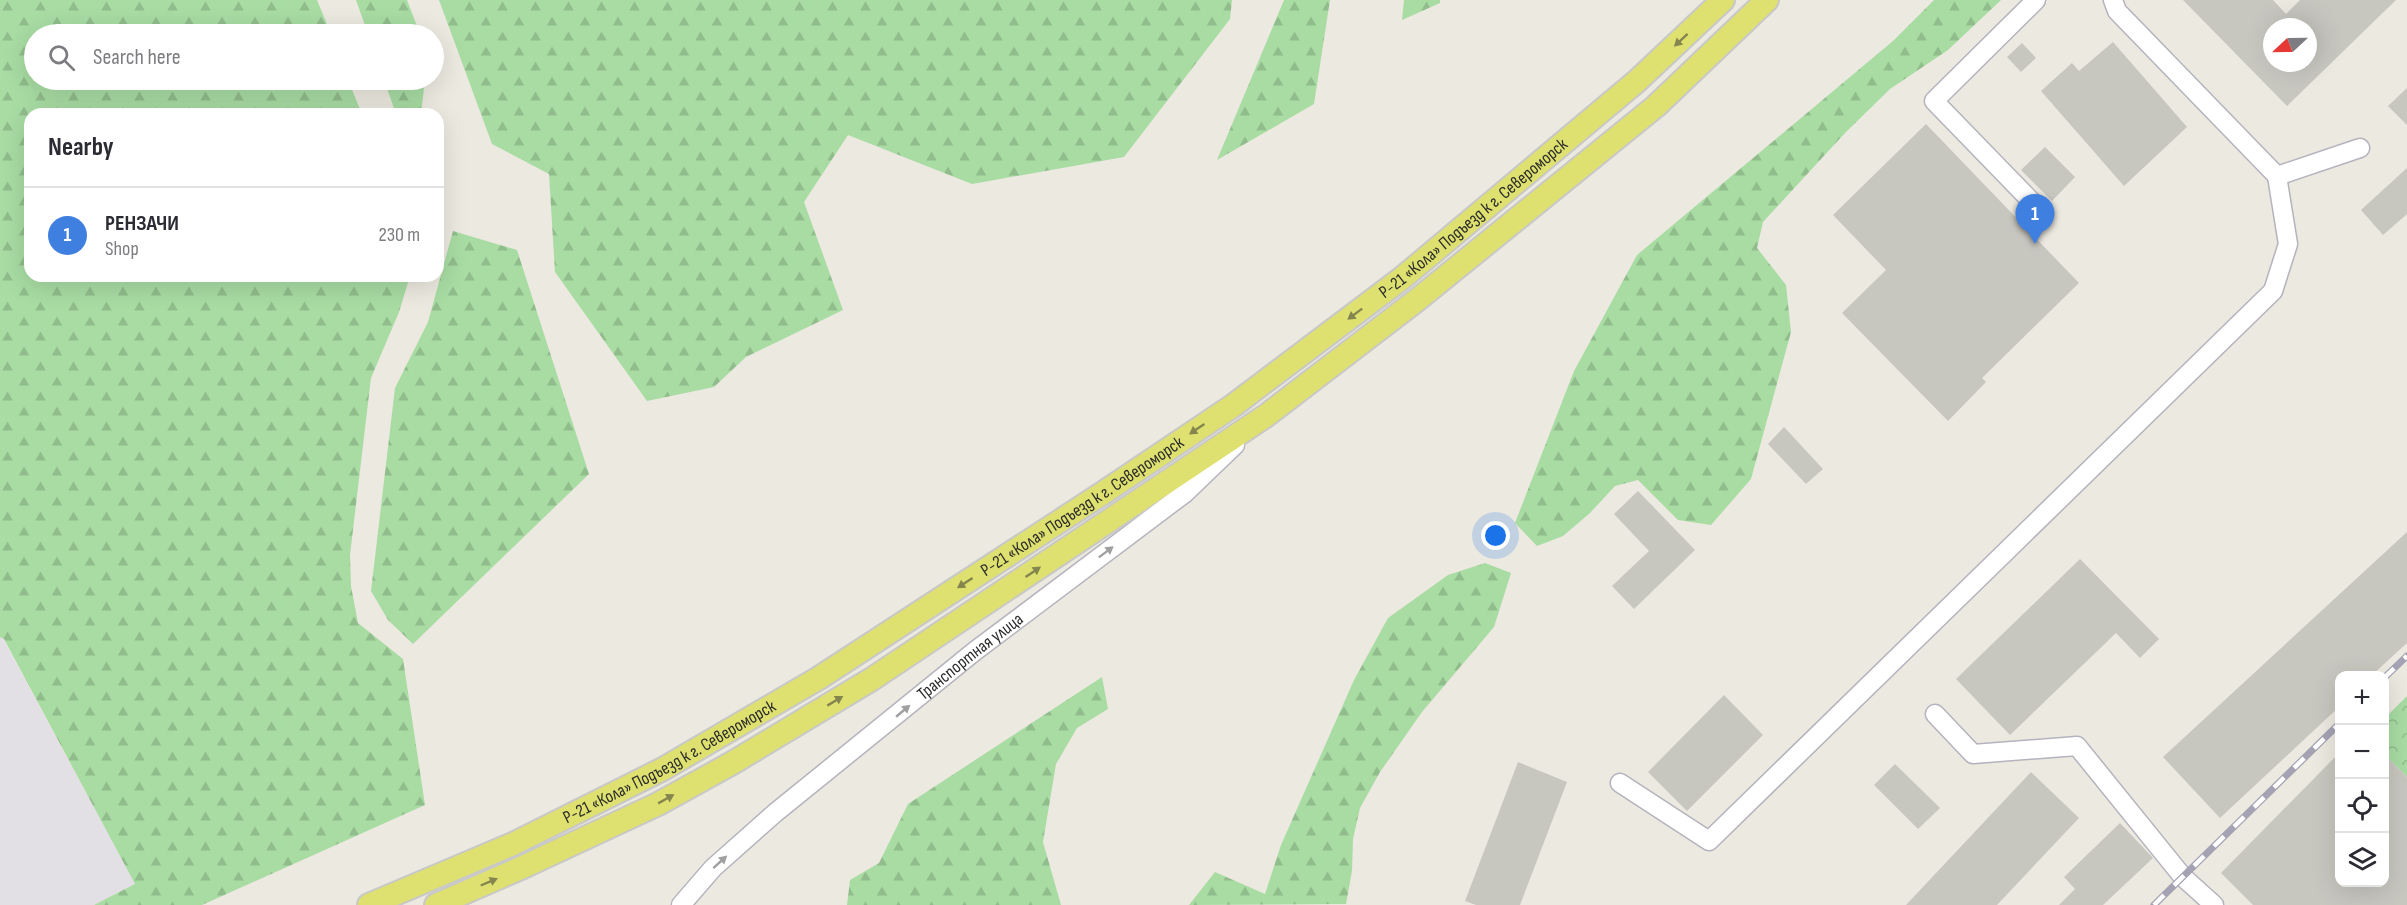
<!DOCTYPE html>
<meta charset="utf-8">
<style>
:root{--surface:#fff;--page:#f2f2f3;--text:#2b2b33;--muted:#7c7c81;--line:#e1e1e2;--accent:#5d53e5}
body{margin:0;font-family:"Sofia Sans Condensed",sans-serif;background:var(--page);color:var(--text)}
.controls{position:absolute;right:18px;bottom:18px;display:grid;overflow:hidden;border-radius:12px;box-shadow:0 6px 24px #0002}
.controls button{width:54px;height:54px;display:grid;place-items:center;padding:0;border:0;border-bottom:2px solid var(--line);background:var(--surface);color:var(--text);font:30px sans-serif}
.compass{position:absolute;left:2263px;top:18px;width:54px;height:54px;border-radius:50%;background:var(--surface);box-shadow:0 6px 24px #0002;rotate:248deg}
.you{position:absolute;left:1496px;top:536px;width:21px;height:21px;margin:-15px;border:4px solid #fff;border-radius:50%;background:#1a73e8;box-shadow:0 0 0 9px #1a73e833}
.badge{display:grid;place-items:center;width:39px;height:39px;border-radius:50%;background:var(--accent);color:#fff;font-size:20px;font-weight:700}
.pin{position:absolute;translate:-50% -50px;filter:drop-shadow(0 2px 3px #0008)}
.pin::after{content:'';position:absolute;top:32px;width:21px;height:18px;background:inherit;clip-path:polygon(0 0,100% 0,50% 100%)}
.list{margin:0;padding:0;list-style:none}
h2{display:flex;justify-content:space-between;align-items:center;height:78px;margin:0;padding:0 24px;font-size:26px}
h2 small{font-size:20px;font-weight:400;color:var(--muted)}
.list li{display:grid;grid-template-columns:39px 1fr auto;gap:18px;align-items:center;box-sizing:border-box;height:96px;padding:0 24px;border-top:2px solid var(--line)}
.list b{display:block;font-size:22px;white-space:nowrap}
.list p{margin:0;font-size:20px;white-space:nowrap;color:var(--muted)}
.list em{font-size:20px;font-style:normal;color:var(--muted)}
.icon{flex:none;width:33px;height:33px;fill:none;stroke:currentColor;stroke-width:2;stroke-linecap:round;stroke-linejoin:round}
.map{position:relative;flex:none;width:2407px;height:905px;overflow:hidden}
.search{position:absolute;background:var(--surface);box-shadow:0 6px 24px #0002;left:24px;top:24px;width:420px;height:66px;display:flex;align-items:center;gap:15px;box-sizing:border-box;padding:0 21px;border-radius:33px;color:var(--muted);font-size:22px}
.panel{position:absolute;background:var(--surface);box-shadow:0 6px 24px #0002;left:24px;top:108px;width:420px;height:174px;border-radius:18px}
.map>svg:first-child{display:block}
.industrial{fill:#e2dfe5}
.forest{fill:url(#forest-firs)}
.park{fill:url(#park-crowns)}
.building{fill:#c7c6bf;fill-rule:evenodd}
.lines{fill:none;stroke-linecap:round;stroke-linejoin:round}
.minor-casing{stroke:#b4b3be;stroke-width:21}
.major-casing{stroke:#c8c8c8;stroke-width:26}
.minor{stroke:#fff;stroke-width:18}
.major{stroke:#dee16f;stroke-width:22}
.rail-casing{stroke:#a5a3b3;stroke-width:7}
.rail{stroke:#fff;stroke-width:4.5;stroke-dasharray:14;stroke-linecap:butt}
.oneway{fill:#85864e}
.oneway2{fill:#a0a0a0}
.labels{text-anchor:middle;stroke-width:6;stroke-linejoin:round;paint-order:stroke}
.street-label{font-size:18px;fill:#2c2c2c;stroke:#fff}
</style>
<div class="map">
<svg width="2407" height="905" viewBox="0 0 2407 905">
<defs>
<pattern id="forest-firs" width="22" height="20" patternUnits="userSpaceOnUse" patternTransform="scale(1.5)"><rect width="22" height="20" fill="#a8dca3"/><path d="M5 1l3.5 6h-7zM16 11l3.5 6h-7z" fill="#91bd8c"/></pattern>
<pattern id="park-crowns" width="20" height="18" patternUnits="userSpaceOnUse" patternTransform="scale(1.5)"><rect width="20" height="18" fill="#a8dca3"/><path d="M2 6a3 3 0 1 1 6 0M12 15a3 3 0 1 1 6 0" fill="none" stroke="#91bd8c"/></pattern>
</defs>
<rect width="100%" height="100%" fill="#ece9e0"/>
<!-- industrial -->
<polygon class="industrial" points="0,637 3,639 135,884 94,905 0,905"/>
<!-- forest -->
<g class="forest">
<polygon points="0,0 317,0 331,34 34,34 34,80 348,80 362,114 30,114 30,276 410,276 399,312 371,378 350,555 351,586 358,623 403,659 425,805 202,905 94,905 135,884 4,639 0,637"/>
<polygon points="356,0 407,0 420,34 368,34"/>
<polygon points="439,0 1232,0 1230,19 1124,157 972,184 848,135 804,202 843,310 746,357 714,387 647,401 555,272 549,174 492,144"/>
<polygon points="1284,0 1330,0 1314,104 1217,160"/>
<polygon points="1404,0 1440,0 1440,3 1402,20"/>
<polygon points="1934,0 2001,0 1948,50 1890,89 1845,133 1763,222 1757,248 1786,285 1791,332 1751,479 1711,525 1678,520 1638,480 1615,486 1590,513 1563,536 1537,546 1515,523 1574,371 1637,255 1893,41"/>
<polygon points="384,80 425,80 421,114 396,114"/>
<polygon points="453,231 517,250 589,474 413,644 388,620 371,591 395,388 428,322"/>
<polygon points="1485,563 1511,573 1494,627 1422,712 1380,772 1360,808 1353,839 1352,871 1346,904 1189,905 1215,872 1265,894 1281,845 1354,680 1388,618 1448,575"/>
<polygon points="1102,677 1108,709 1077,728 1056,764 1043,842 1061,905 847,905 850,880 879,863 908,804"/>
</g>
<!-- park -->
<polygon class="park" points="2407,696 2407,777 2385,755 2385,718"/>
<!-- building -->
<g class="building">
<path d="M2183 0H2273L2286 14 2300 0H2396L2287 106ZM2272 27H2308V63H2272Z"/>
<polygon points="2113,42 2187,127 2124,186 2041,91 2072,63 2079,71"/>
<polygon points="2022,43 2036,58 2021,72 2007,57"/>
<polygon points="2407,88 2407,125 2388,106"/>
<polygon points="1926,124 2079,283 1982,378 1986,382 1948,421 1842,313 1886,270 1833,215"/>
<polygon points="2045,147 2075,177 2052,201 2021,170"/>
<polygon points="2407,168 2407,214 2383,235 2361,210"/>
<polygon points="1784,427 1823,469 1806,484 1768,444"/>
<polygon points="1638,491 1695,550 1634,609 1612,586 1649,551 1614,514"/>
<polygon points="2407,532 2407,643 2372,675 2340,675 2340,706 2220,818 2163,757"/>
<polygon points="2080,559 2159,639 2140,658 2116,633 2010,735 1956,679"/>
<polygon points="1724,695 1763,735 1687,811 1648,772"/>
<polygon points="2340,752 2340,882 2385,882 2385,755 2407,777 2407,905 2253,905 2221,873"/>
<polygon points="1518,762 1567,782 1520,905 1476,905 1465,901"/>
<polygon points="1895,764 1940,808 1918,829 1874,785"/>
<polygon points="2031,772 2079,818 1997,905 1906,905"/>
<polygon points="2120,823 2153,858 2103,905 2059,905 2075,889 2064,877"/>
</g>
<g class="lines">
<!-- minor casing -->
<g class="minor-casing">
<g id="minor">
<polyline points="2277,176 2360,148"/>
<polyline points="2033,203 1934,101 2036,0"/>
<polyline points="1935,714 1973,754 2077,746 2183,877 2214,905"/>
<polyline points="1620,783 1709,841 2273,291 2288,244 2277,176 2117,11 2113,0"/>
<path id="s1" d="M681 905 713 868 775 813 975 651 1185 493 1235 445"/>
</g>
</g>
<!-- major casing -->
<g class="major-casing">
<g id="major">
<path id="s2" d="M369 905 513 844 663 769 819 678 1103 493 1234 405 1401 279 1637 81 1723 0"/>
<polyline points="436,905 523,867 658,804 734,762 872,679 1267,415 1417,300 1656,106 1767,0"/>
</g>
</g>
<!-- minor -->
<use href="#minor" class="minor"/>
<!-- major -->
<use href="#major" class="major"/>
<!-- rail casing -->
<g class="rail-casing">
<g id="rail">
<polyline points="2384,678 2407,656"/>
<polyline points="2154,905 2340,723"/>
</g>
</g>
<!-- rail -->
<use href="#rail" class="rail"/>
</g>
<!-- one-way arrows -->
<defs><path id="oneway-solid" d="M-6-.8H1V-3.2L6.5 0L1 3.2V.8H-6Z" transform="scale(1.5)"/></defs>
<g class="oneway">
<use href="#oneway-solid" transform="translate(1681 40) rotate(137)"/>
<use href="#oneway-solid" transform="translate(1355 314) rotate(143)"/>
<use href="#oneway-solid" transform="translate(1197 429) rotate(146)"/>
<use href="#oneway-solid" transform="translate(1033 572) rotate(-34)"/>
<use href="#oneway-solid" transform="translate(965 583) rotate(147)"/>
<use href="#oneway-solid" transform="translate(835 701) rotate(-31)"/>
<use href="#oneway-solid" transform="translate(666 799) rotate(-29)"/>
<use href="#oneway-solid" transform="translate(489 882) rotate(-23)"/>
</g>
<g class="oneway2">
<use href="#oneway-solid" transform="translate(1106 552) rotate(-37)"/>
<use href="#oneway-solid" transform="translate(903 711) rotate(-40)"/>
<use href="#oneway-solid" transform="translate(720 862) rotate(-42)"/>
</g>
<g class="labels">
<!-- street labels -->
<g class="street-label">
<text dy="6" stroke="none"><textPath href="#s2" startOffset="1305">Р-21 «Кола» Подъезд к г. Североморск</textPath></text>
<text dy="6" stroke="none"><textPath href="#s2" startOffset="819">Р-21 «Кола» Подъезд к г. Североморск</textPath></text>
<text dy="6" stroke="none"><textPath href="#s1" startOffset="382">Транспортная улица</textPath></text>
<text dy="6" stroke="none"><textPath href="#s2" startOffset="333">Р-21 «Кола» Подъезд к г. Североморск</textPath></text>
</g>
</g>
</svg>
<div class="controls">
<button>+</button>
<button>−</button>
<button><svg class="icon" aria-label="locate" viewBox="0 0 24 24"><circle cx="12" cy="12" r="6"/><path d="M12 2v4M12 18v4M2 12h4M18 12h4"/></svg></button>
<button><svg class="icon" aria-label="layers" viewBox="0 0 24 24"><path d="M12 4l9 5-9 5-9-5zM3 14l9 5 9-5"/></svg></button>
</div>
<svg class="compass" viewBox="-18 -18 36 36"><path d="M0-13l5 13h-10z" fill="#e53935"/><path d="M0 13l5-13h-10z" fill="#7c7c81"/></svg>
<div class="you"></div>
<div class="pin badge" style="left:2035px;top:244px;background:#3f7fe0">1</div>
<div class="search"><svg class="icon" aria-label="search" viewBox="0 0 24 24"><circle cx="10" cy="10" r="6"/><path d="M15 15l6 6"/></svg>Search here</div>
<section class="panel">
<h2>Nearby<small></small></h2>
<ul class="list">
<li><span class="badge" style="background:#3f7fe0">1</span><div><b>РЕНЗАЧИ</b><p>Shop</p></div><em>230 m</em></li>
</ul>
</section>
</div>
